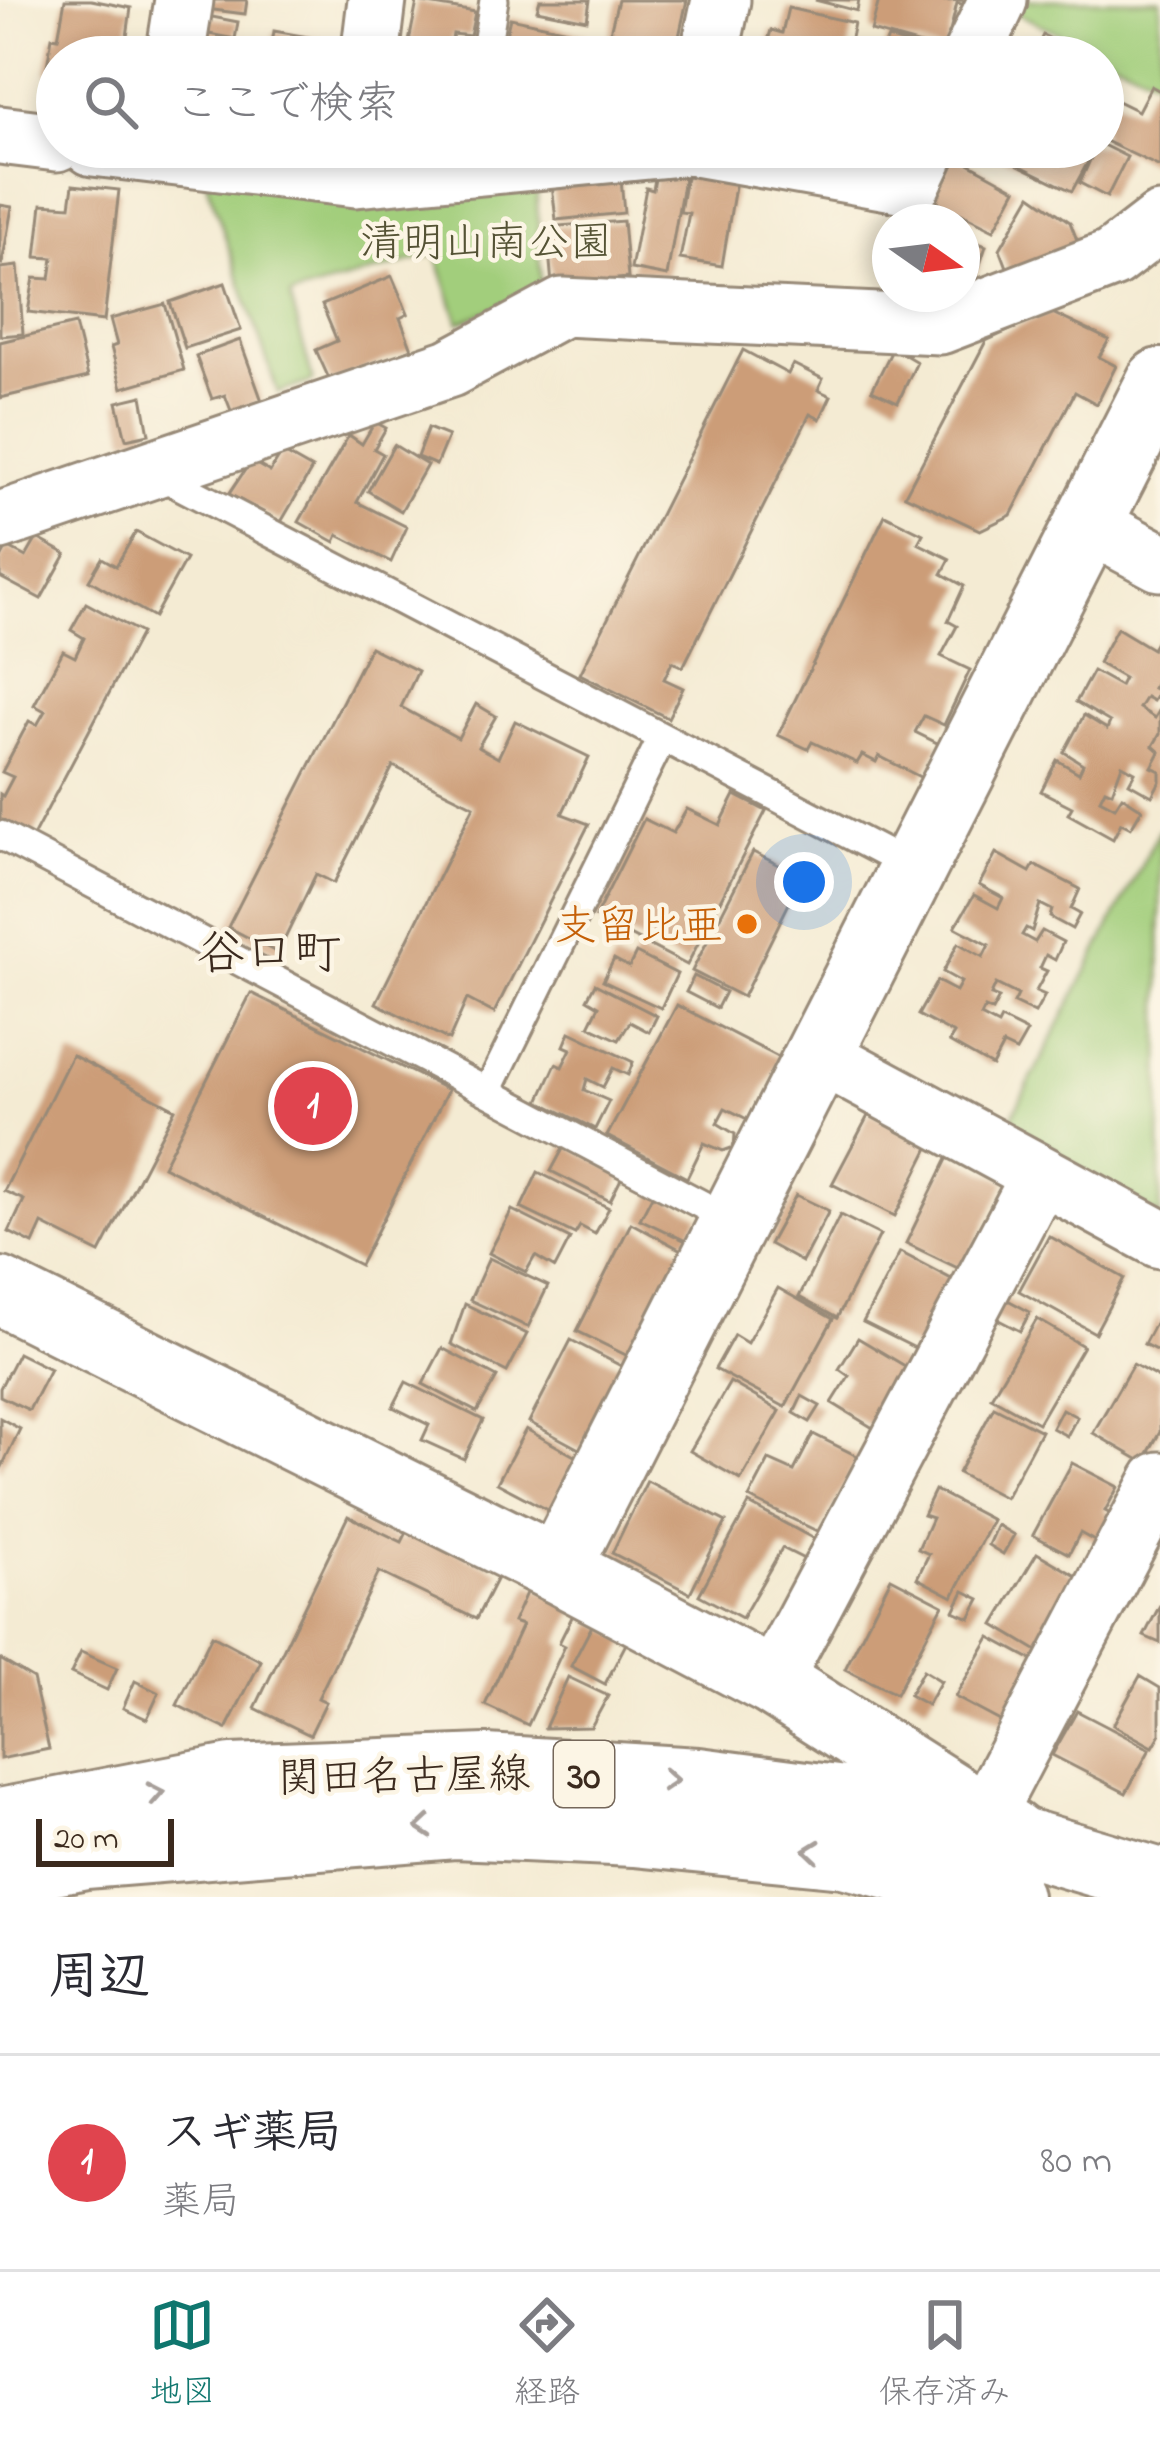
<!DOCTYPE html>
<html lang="ja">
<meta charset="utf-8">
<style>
:root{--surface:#fff;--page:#f7f7f7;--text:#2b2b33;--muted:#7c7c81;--line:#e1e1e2;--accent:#0f766e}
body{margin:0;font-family:"Indie Flower","Klee One",sans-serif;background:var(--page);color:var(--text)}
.compass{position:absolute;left:872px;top:204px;width:108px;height:108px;border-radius:50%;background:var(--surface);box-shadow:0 6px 18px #0003;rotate:104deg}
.scale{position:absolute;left:36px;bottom:30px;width:138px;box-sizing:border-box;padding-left:12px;border:6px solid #3b2a1e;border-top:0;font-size:33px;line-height:42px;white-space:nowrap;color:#3b2a1e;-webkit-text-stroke:9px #fcf5e5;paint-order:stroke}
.you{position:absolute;left:804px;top:882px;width:42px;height:42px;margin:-30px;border:9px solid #fff;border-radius:50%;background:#1a73e8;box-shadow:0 0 0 18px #1a73e833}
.badge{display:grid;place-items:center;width:78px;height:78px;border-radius:50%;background:var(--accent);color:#fff;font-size:39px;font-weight:700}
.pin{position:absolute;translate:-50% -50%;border:6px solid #fff;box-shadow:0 3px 12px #0006}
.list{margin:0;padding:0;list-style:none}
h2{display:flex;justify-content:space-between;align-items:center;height:156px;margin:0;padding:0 48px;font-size:51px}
h2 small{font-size:39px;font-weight:400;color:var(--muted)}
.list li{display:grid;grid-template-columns:78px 1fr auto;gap:36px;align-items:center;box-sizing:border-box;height:216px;padding:0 48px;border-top:3px solid var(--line)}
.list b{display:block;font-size:45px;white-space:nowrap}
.list p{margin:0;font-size:39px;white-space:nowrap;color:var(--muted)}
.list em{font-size:39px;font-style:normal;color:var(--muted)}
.icon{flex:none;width:66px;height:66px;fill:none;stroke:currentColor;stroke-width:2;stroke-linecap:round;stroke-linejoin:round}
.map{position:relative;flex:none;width:1160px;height:1897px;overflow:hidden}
.search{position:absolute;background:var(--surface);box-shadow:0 6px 18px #0003;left:36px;right:36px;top:36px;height:132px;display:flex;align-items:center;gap:30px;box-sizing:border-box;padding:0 42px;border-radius:66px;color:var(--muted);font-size:45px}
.sheet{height:372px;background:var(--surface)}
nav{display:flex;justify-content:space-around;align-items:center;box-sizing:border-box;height:168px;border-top:3px solid var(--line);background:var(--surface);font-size:33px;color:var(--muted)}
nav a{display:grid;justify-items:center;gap:6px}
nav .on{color:var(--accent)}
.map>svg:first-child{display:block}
.green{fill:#a2ce7b;stroke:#6e7c4c;stroke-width:3}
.building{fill:#cc9d78}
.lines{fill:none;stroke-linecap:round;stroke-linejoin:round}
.service-casing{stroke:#988a78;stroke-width:33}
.minor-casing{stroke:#988a78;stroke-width:63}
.tertiary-casing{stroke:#988a78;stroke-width:72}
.primary-casing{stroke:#988a78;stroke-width:72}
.service{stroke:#fff;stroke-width:27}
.minor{stroke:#fff;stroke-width:57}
.tertiary{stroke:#fff;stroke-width:66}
.primary{stroke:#fff;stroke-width:66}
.oneway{stroke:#a79f9a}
.food-dot{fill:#e8710a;stroke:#fcf5e5;stroke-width:4.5}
.labels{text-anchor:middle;stroke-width:9;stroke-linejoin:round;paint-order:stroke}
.shield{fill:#fcf5e5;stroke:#75675a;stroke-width:3}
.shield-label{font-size:39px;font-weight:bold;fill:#3b2a1e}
.park-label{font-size:42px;fill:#555335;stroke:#fcf5e5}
.food-label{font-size:42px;fill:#c56008;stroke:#fcf5e5;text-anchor:end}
.street-label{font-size:42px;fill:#3b2a1e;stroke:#fcf5e5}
.quarter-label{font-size:48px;fill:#3b2a1e;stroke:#fcf5e5}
</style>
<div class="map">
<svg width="1160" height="1897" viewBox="0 0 1160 1897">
<rect width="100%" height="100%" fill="#fcf5e5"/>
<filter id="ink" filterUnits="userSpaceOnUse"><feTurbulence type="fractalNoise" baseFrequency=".00833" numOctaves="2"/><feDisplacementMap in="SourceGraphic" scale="24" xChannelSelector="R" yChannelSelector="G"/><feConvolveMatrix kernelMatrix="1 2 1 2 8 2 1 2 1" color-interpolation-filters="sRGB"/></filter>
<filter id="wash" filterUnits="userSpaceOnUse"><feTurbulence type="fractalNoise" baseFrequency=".004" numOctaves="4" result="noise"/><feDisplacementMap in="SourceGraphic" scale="48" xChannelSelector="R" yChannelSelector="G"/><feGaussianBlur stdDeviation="2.7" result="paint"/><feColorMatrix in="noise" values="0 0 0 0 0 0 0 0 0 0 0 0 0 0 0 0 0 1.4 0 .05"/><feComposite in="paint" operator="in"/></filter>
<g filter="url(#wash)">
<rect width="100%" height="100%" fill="#f4ebd3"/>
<!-- green -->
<g class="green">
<polygon points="1017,0 1160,0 1160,81 1012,11"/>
<polygon points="536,177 541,290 459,323 436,254 290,296 313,381 278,393 206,180"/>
<polygon points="1160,829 1160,1216 1004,1132"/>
</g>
<g id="blocks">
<!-- building -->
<g class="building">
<polygon points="65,0 91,0 131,8 126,44 156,50 154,57 57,57 57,74 46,72 52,37 58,38"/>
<polygon points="207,0 247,0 245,14 206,9"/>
<polygon points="540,0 590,0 587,20 537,10"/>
<polygon points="618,0 687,0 675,55 608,40"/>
<polygon points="815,0 859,0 857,11"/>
<polygon points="879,0 943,1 967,0 966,5 957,3 945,52 871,31"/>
<polygon points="417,2 475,12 470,36 453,34 449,57 406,57"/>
<polygon points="788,8 854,23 847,57 764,55 771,30 782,33"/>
<polygon points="207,16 238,22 235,39 204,33"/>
<polygon points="510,18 586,34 580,57 501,57"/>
<polygon points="274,31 348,44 346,57 270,57"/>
<polygon points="1043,35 1088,57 1032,57"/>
<polygon points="888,38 947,56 947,57 880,57"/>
<polygon points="190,43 243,52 242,57 188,57"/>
<polygon points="1151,86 1160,91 1160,167 1103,140 1103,94 1138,111"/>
<polygon points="1103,145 1127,157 1107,197 1080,183 1094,151 1072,191 1000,156 1004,147"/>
<polygon points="952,154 1016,189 994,230 930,198"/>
<polygon points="687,171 736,180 722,266 680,259 689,213 680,212"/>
<polygon points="656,173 684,178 667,276 631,269 646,188 653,190"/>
<polygon points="621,179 624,213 556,220 552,185"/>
<polygon points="73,185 119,190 104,321 28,312 34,278 50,279 53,258 36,257 42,204 70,206"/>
<polygon points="1031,195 1070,222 1080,248 1010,275 1000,249"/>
<polygon points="0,205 12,207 2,264 0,264"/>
<polygon points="623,221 628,278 552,285 547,227"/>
<polygon points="962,237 986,246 975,280 962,285"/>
<polygon points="18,266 23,334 0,336 0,268"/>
<polygon points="392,276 408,314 400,318 412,349 331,383 316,350 337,341 322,305"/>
<polygon points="225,283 241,330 185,348 170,302"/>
<polygon points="165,304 184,370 122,388 111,347 117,345 110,319"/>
<polygon points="1050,312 1109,340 1099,357 1116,366 1097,404 1075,392 1011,515 980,530 905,495 986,341"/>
<polygon points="75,324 88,377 0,398 0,342"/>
<polygon points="240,340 262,401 232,413 225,395 212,399 196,356"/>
<polygon points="893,348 917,362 898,402 872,390"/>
<polygon points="743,350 788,374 793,364 823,379 818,390 831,396 820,419 810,414 683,667 672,662 664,679 683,688 668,718 580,674"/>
<polygon points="142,396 149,434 126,439 117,402"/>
<polygon points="375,422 386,428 374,449 383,454 357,502 407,527 391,562 338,535 335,542 299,522 349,435 362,444"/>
<polygon points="428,428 448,436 436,465 417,457"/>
<polygon points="394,445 427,465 401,511 368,491"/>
<polygon points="282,452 312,469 281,522 229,494 251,461 270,472"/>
<polygon points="885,515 923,534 918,543 950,559 942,574 964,586 948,621 957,626 941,656 970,670 944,725 924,716 915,732 939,744 922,778 879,756 876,762 862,755 857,763 812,742 808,749 778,735"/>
<polygon points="136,532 186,559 154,617 89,580 102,558 116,566"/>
<polygon points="37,538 66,554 41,599 0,577 0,560 7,547 26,557"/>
<polygon points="86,603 141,633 30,842 0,825 0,794 3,796 13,777 2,772 29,721 37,725 45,711 34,705 63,651 75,657 84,638 71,630"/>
<polygon points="1117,628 1152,649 1160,635 1160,674 1153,688 1159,691 1153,701 1146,697 1139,708 1155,718 1160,709 1160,734 1153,746 1160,752 1152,767 1160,771 1160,781 1152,796 1129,783 1135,772 1122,765 1112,792 1105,789 1100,799 1115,807 1122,796 1142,809 1131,828 1121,823 1113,839 1068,814 1072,807 1041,791 1057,760 1079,773 1083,764 1064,752 1084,715 1107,729 1110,722 1076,702 1093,671 1120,686 1124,678 1098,663"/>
<polygon points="370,647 418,671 401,707 458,738 476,704 496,716 478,747 498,758 515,721 589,757 562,814 589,824 494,1013 467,999 449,1040 376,1003 474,806 393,766 334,883 316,874 278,953 228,927"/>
<polygon points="735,795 766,811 687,965 595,917 644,819 673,833 687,809 720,825"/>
<polygon points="753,852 802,877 743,997 692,971"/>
<polygon points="996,853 1030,872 1034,865 1080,889 1071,909 1080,914 1072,929 1050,917 1052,910 1040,904 1032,931 1026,928 1022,935 1035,942 1042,931 1063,942 1055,960 1046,955 1040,968 1047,971 1036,991 1045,995 1035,1013 1014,1003 1018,995 996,984 991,995 999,998 992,1011 985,1008 981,1016 998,1025 1001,1019 1027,1032 1016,1051 1003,1045 992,1066 949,1042 954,1034 918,1015 937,981 956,991 961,982 943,972 958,943 983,957 989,945 955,927 974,895 998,908 1003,898 979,885"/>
<polygon points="636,953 677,974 661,1008 603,981 614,959 629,967"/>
<polygon points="694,976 725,992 717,1008 686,992"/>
<polygon points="595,984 657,1016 649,1032 630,1022 619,1040 589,1026 599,1006 587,999"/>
<polygon points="251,993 448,1090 360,1265 163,1166"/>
<polygon points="677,1005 780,1058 749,1120 725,1108 717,1123 735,1134 734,1147 723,1151 704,1143 687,1178 607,1136"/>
<polygon points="570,1032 633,1062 628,1075 613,1068 603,1087 587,1079 584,1090 609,1101 595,1129 539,1101 556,1064 562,1067 571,1049 564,1046"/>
<polygon points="72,1055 175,1109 100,1253 42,1224 33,1244 9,1232 24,1200 4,1191"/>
<polygon points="870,1112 931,1144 895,1216 832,1184"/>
<polygon points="565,1145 623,1175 610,1201 551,1171"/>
<polygon points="949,1155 1006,1182 962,1270 906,1243"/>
<polygon points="538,1172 609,1208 595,1234 580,1226 575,1234 521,1208"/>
<polygon points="654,1192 699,1216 686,1241 640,1219"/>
<polygon points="796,1195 829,1211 802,1262 769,1244"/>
<polygon points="512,1210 570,1239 555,1268 535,1256 526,1272 489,1253"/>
<polygon points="840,1215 880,1235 837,1318 799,1297"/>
<polygon points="631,1223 683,1251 630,1357 577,1331"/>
<polygon points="1049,1236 1124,1278 1095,1333 1019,1291"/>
<polygon points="900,1252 955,1281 919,1350 863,1322"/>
<polygon points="489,1258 548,1286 528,1327 470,1300"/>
<polygon points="778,1288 833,1319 785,1407 715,1369 734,1335 747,1343"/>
<polygon points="1004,1298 1030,1312 1020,1331 993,1317"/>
<polygon points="465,1304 527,1334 507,1372 451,1344"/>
<polygon points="1160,1314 1160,1352 1144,1344"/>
<polygon points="1037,1319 1083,1346 1038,1423 991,1397"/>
<polygon points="858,1338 910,1369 873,1428 832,1403 849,1376 839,1369"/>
<polygon points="571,1340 623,1367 581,1450 529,1422"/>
<polygon points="442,1348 497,1377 477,1412 423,1384"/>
<polygon points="18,1353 50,1369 29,1410 0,1396 0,1388"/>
<polygon points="1133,1364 1160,1379 1160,1432 1143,1462 1093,1433"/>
<polygon points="406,1382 483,1420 464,1459 422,1440 429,1425 393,1407"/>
<polygon points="730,1382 780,1411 741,1480 690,1451"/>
<polygon points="802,1396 820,1406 810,1422 794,1413"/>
<polygon points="994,1407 1041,1431 1005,1498 958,1473"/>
<polygon points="1062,1409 1077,1417 1067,1436 1052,1428"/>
<polygon points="0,1418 20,1429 0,1471"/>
<polygon points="526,1429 578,1458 550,1511 497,1483"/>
<polygon points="813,1434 859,1457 819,1532 749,1498 769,1460 794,1471"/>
<polygon points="1072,1463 1118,1487 1105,1511 1116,1517 1100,1544 1080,1533 1069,1554 1033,1535"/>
<polygon points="647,1481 726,1522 690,1593 612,1553"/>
<polygon points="935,1490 992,1520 953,1597 917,1578 929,1554 918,1549 932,1518 923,1515"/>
<polygon points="749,1504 816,1540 806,1560 782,1548 742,1618 699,1595"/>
<polygon points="348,1516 402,1542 409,1528 500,1572 476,1619 379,1572 318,1698 326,1702 310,1735 255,1708"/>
<polygon points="997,1525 1014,1535 1003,1554 988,1545"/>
<polygon points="1037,1553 1083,1580 1041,1653 994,1625"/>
<polygon points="891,1578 943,1605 896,1694 845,1669"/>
<polygon points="530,1584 577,1607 559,1643 565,1646 528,1725 485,1705 522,1625 513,1622"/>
<polygon points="964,1591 980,1599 970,1618 954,1611"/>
<polygon points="1160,1605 1160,1643 1144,1636"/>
<polygon points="594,1622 628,1640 605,1684 571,1666"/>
<polygon points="212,1635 261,1661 226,1729 177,1705"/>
<polygon points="990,1637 1038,1663 1004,1723 955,1697"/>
<polygon points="81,1652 117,1668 107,1690 71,1673"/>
<polygon points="0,1659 33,1679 49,1749 0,1759"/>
<polygon points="923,1670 941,1681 927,1705 909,1695"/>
<polygon points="1140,1676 1160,1688 1160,1735 1153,1747 1113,1725"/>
<polygon points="568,1677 608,1696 591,1727 545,1728"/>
<polygon points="135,1681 159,1693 147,1719 123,1708"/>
<polygon points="1077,1711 1150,1749 1126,1793 1052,1755"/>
</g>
</g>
</g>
<g filter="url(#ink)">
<use href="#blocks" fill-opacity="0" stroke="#988a78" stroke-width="3"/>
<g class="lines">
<!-- service casing -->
<g class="service-casing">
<g id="service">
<polyline points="485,57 494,0"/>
<polyline points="154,472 911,867"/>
<polyline points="0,835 731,1220"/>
<polyline points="488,1091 662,738"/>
</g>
</g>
<!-- minor casing -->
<g class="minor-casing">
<g id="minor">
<polyline points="175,57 184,0"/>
<polyline points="370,57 377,0"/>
<polyline points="709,57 721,0"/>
<polyline points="971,57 998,0"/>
<polyline points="0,135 57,142"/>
<polyline points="93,147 356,178 681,147"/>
<polyline points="695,147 911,185 929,147"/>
<polyline points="0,521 450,368 563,307 940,325 1112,259 1160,222"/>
<polyline points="1089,524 1160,562"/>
<polyline points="818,1054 1160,1239"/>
<polyline points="772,1682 1040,1176"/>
<polyline points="984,1817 1160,1481"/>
</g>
</g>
<!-- tertiary casing -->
<g class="tertiary-casing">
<g id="tertiary">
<polyline points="0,1291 557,1569 772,1682 1011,1834"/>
<polyline points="557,1569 1160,382"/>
</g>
</g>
<!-- primary casing -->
<g class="primary-casing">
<g id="primary">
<polyline points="0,1822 232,1778 486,1768 698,1781 867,1803 1021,1841 1160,1882"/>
<polyline points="0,1871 85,1855 454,1825 634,1833 844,1854 1008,1897"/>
</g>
</g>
<!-- service -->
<use href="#service" class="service"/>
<!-- minor -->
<use href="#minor" class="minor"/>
<!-- tertiary -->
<use href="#tertiary" class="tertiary"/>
<!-- primary -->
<use href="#primary" class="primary"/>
</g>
<!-- one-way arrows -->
<defs><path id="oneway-chevron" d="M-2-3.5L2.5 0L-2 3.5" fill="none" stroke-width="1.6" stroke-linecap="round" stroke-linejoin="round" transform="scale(3)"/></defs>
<g class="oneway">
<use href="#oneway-chevron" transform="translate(670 1780) rotate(4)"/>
<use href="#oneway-chevron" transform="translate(156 1793) rotate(-11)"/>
<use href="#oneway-chevron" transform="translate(424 1827) rotate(175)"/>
<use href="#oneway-chevron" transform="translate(812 1851) rotate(-174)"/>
</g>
</g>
<!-- markers -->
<circle class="food-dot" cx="747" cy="924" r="12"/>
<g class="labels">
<!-- shield labels -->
<rect class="shield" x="554" y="1741" width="60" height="66" rx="9"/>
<g class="shield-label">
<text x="584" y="1788">30</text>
</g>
<!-- park labels -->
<g class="park-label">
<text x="486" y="255">清明山南公園</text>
</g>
<!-- food labels -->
<g class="food-label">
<text x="723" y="939">支留比亜</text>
</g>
<!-- street labels -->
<g class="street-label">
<text transform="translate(404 1774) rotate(-1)" y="15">関田名古屋線</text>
</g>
<!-- quarter labels -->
<g class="quarter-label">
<text x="269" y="968">谷口町</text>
</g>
</g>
</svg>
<svg class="compass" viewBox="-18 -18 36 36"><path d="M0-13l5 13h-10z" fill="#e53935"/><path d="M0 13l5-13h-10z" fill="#7c7c81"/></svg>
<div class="scale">20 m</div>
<div class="you"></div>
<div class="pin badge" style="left:313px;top:1106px;background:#e0444e">1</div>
<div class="search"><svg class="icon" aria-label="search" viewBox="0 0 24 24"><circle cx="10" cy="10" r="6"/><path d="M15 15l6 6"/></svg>ここで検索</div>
</div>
<section class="sheet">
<h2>周辺<small></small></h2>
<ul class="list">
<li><span class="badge" style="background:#e0444e">1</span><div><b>スギ薬局</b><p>薬局</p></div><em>80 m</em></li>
</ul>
</section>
<nav>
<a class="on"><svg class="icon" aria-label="map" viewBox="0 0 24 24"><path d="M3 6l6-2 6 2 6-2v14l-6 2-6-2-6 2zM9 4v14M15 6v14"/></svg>地図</a>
<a><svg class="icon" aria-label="directions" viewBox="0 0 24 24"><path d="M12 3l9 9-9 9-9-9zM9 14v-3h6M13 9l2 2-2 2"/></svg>経路</a>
<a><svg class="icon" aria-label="saved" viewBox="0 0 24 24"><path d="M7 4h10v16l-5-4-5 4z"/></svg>保存済み</a>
</nav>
